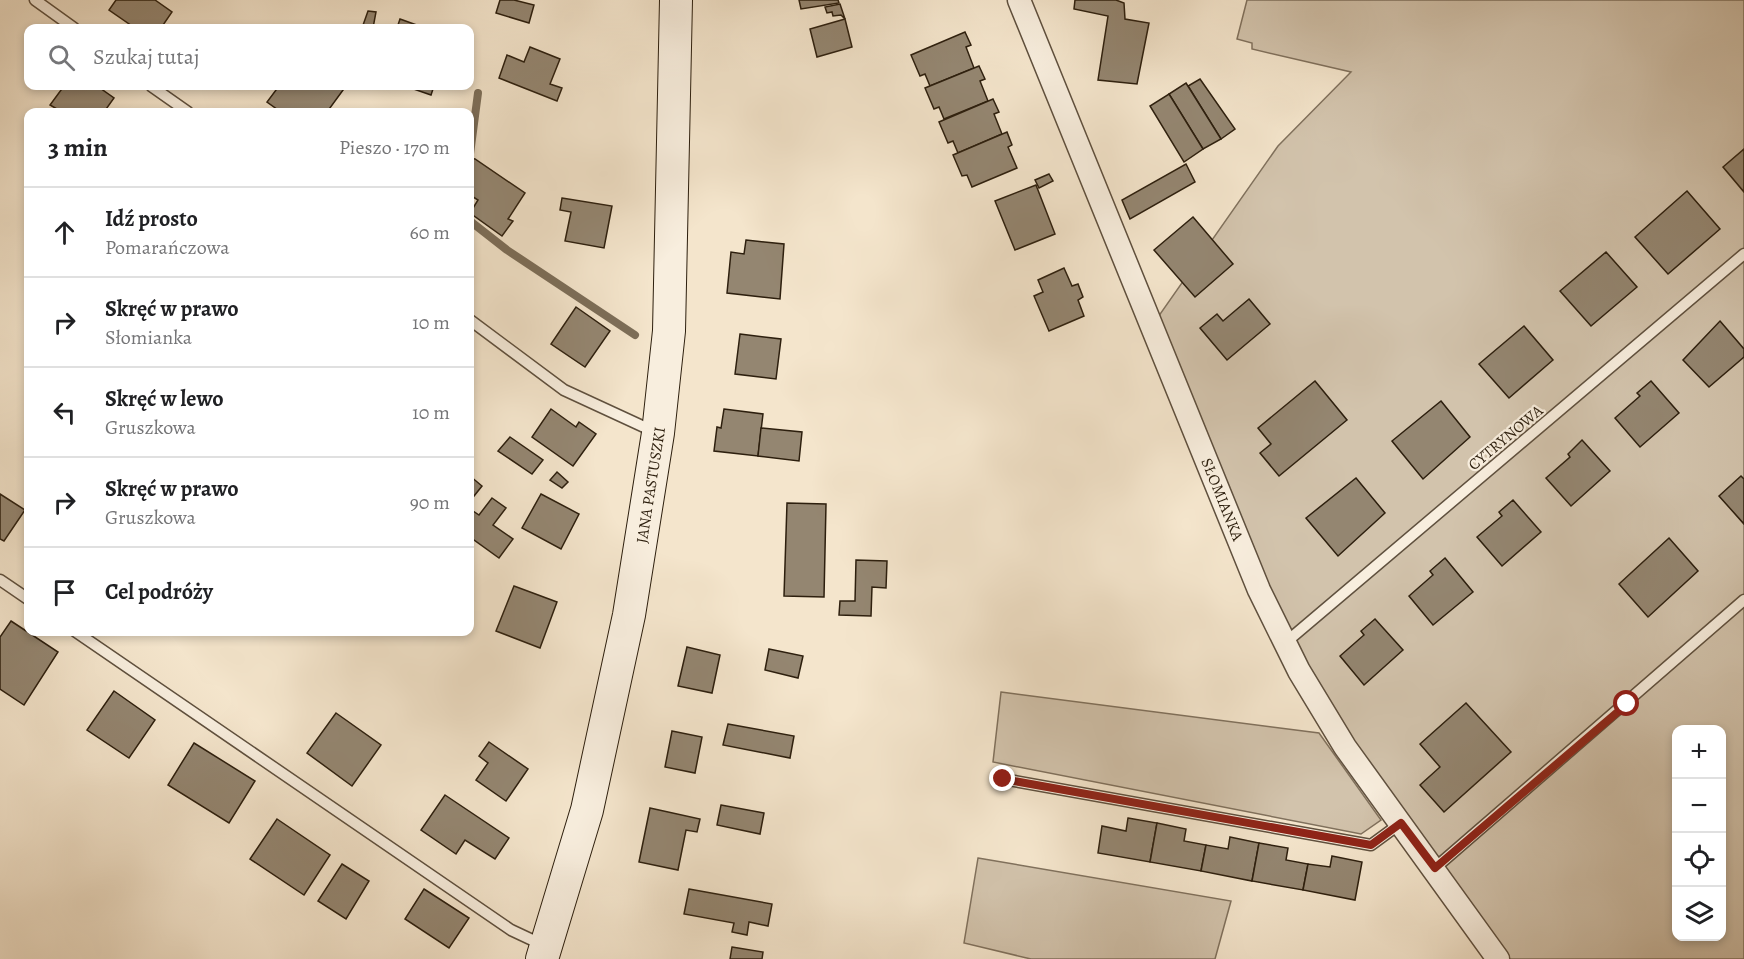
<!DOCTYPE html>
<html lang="pl">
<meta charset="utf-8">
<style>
:root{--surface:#fff;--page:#f6f6f6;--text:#202124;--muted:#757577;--line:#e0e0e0}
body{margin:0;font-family:Alegreya,serif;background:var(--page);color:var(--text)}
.controls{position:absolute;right:18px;bottom:18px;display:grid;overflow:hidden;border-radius:12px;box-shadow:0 3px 9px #0003}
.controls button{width:54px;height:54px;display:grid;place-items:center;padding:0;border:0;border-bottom:2px solid var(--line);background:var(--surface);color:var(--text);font:30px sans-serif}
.stop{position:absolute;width:18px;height:18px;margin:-14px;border:4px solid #8f2418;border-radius:50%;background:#fff}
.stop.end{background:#8f2418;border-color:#fff;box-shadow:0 2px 6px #0008}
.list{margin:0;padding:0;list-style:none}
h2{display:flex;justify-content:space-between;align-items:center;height:78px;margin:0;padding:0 24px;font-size:26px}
h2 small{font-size:20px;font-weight:400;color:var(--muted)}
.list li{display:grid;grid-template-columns:39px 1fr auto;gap:18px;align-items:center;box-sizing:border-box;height:90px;padding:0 24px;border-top:2px solid var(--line)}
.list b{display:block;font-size:22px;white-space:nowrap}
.list p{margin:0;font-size:20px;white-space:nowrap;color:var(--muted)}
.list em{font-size:20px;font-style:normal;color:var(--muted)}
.icon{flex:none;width:33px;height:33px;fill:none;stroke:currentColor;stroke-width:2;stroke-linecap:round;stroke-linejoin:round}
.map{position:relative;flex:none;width:1744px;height:959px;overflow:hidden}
.search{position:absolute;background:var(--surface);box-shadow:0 3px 9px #0003;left:24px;top:24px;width:450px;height:66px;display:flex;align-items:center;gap:15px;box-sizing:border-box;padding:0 21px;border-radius:12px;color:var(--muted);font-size:22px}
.panel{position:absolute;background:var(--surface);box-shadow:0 3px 9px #0003;left:24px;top:108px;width:450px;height:528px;border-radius:12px}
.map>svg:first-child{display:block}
.green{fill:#d2c3ac;stroke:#80715d;stroke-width:1.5;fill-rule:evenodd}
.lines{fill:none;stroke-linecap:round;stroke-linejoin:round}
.stream{stroke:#7c6e59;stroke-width:8}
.building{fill:#948671;stroke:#2d1f0e;stroke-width:1.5}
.lane-casing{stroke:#5f503e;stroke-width:13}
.street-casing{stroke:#5f503e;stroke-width:25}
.secondary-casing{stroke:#2d1f0e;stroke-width:34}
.lane{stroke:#f8eede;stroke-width:10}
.street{stroke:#f8eede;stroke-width:22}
.secondary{stroke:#f8eede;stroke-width:32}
.route{stroke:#8f2418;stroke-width:8}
.labels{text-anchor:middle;stroke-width:4.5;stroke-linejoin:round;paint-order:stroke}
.street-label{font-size:16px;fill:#2d1f0e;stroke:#f8eede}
</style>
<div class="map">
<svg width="1744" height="959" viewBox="0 0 1744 959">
<rect width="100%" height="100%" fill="#f4e5cc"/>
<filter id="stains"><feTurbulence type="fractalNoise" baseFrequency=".00333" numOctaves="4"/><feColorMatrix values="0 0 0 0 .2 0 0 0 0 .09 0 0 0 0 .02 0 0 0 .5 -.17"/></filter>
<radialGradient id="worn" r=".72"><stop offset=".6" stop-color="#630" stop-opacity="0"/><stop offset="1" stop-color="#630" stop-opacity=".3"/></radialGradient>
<!-- green -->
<g class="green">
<path d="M1247 0H1744V959H1499L1267 617 1151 327 1278 146 1351 72 1252 49V43L1237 39ZM1676 730H1722V936H1676Z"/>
<polygon points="1001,692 1319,733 1381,820 1361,834 993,762"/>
<polygon points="978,858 1231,901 1215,959 1031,959 964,943"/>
</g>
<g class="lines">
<!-- stream -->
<g class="stream">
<polyline points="470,154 478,93"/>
<polyline points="470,221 507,250 635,335"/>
</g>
</g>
<!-- building -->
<g class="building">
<polygon points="116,0 155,0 172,12 161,28 135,28 109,10"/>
<polygon points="500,0 514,0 534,5 529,23 496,13"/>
<polygon points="799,0 838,0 839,3 801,9"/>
<polygon points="1075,0 1116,0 1124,3 1125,19 1149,23 1137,84 1098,80 1108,16 1074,9"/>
<polygon points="840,4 845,19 841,15 833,16 832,12 827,13 825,7"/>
<polygon points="368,11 376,12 373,28 362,28"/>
<polygon points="400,19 425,28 397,28"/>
<polygon points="845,19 852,47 817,57 810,29"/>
<polygon points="965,32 971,45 966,47 974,68 930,86 925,74 920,76 911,55"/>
<polygon points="530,47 560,59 550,84 562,88 557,101 499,78 507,55 524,62"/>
<polygon points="979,66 985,79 980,81 988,101 944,119 939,107 934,109 925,88"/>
<polygon points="1200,79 1235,129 1221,139 1188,86"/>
<polygon points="1186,83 1221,139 1203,149 1169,94"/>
<polygon points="64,86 97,86 114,98 104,112 62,112 50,105"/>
<polygon points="279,86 346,86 327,112 281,112 267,102"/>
<polygon points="405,86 434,86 431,95"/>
<polygon points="1169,94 1203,149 1184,162 1150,106"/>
<polygon points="993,99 999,112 994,114 1002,134 958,153 953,141 948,143 939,122"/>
<polygon points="1007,132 1012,145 1008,147 1017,168 972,187 967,175 962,176 953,155"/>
<polygon points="1744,149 1744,192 1723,167"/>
<polygon points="470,158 475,159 525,193 508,219 513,221 502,236 470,213 478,200 470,195"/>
<polygon points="1186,164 1195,182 1130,219 1122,200"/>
<polygon points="1049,174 1053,181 1039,188 1035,180"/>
<polygon points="1036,185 1055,234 1015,250 995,201"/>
<polygon points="1687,191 1720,229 1668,274 1635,237"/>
<polygon points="562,198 612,206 604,248 565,241 571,212 560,210"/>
<polygon points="1193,217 1233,264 1195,297 1154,250"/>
<polygon points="746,240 784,244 780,299 727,293 731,252 744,254"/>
<polygon points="1606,252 1637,287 1591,326 1560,291"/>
<polygon points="1064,268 1072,286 1078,284 1083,297 1078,300 1084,316 1049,331 1034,296 1043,292 1038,280"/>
<polygon points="1249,299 1270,324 1227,360 1200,328 1217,314 1223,321"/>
<polygon points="576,307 610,331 585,367 551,344"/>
<polygon points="1720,321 1744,349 1744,357 1709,387 1683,360"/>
<polygon points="1524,326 1553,360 1509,398 1479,364"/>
<polygon points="740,334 781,339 776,379 735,374"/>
<polygon points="1315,381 1347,420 1279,476 1260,453 1271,444 1258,428"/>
<polygon points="1651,381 1679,413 1640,447 1615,418 1640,396 1637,393"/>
<polygon points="1441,401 1470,437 1423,479 1392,441"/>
<polygon points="551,409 576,427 579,422 596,434 573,466 532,437"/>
<polygon points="724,409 763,414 758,456 714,451 717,427 721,428"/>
<polygon points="761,428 802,432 799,461 758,456"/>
<polygon points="510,437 543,460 532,474 498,451"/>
<polygon points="1582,440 1610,471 1571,506 1546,478 1570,457 1568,454"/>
<polygon points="557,472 568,482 562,488 550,480"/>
<polygon points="470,476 482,486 470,501"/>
<polygon points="1741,476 1744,479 1744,524 1719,496"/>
<polygon points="1356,478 1385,513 1338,556 1306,518"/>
<polygon points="0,494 25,510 4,541 0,539"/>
<polygon points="541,494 579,514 561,549 522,528"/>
<polygon points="492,498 506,508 493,525 513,539 499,558 470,537 470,509 479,515"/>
<polygon points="1513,500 1541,532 1502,566 1477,537 1502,516 1499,512"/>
<polygon points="787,503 826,504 824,597 784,596"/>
<polygon points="1669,538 1698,571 1648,617 1619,584"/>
<polygon points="1445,558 1473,592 1433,625 1409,596 1433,575 1430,571"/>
<polygon points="856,560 887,561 886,588 872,587 871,616 839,615 840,601 855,601"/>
<polygon points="514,586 557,602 540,648 496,631"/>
<polygon points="1375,619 1403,650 1364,685 1340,656 1364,635 1361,631"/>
<polygon points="11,621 58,652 24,705 0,689 0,637"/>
<polygon points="687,647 720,655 712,693 678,686"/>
<polygon points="769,649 803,656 798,678 765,670"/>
<polygon points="114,691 155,720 129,758 87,730"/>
<polygon points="1466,703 1511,752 1444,812 1420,785 1440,767 1420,744"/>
<polygon points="336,713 381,745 352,786 307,753"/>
<polygon points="728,724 794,736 790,758 723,745"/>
<polygon points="672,731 702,737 695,773 665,767"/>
<polygon points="489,742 528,769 506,801 476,780 488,763 479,756"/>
<polygon points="194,743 255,781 229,823 168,785"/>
<polygon points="445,795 509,838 495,859 465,840 456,854 421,830"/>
<polygon points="721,805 764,813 760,834 717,825"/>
<polygon points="650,808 700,819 697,832 686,830 678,870 639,862"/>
<polygon points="1128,818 1157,823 1150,862 1098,853 1102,826 1126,831"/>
<polygon points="277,819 330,855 304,895 250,859"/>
<polygon points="1157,823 1186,829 1184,841 1206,845 1201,871 1150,862"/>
<polygon points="1230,837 1259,843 1252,881 1201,871 1206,845 1228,849"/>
<polygon points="1259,843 1288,848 1286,860 1308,864 1303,890 1252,881"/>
<polygon points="1332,856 1362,862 1355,900 1303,890 1308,864 1330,867"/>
<polygon points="342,864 369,881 346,919 318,901"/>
<polygon points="424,889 469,918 449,948 405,919"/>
<polygon points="689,889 772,904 768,926 749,922 747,935 732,932 734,923 684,914"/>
<polygon points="732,947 763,952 762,959 730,959"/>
</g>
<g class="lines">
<!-- lane casing -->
<g class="lane-casing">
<g id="lane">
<polyline points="35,0 74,28"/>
<polyline points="151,86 188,112"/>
<polyline points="470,320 564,390 655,432"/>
<polyline points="0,580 28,599"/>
<polyline points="76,632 511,930 543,945"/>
<polyline points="1285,643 1744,254"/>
<polyline points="1003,779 1371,845 1401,823"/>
<polyline points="1435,868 1744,600"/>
</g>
</g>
<!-- street casing -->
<g class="street-casing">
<polyline id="street" points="1019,0 1259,590 1299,671 1345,747 1498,959"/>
</g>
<!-- secondary casing -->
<g class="secondary-casing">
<polyline id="secondary" points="542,959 587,810 629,615 658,433 669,331 676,0"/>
</g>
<!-- lane -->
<use href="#lane" class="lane"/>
<!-- street -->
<use href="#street" class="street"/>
<!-- secondary -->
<use href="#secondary" class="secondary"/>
</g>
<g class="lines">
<!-- route -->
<polyline class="route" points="1003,779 1371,845 1401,823 1435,868 1627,704"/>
</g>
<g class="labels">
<!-- street labels -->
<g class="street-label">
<text transform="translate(1505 437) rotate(-40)" y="6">CYTRYNOWA</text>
<text transform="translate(650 485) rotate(-81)" y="6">JANA PASTUSZKI</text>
<text transform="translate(1223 499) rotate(68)" y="6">SŁOMIANKA</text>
</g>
</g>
<rect width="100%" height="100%" filter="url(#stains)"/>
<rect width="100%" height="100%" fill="url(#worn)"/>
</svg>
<div class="controls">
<button>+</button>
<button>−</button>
<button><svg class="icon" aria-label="locate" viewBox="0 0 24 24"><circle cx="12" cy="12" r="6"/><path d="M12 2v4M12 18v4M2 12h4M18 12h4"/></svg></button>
<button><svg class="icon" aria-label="layers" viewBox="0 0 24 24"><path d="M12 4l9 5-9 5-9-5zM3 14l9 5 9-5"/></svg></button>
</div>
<div class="stop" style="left:1627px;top:704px"></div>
<div class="stop end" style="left:1003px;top:779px"></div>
<div class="search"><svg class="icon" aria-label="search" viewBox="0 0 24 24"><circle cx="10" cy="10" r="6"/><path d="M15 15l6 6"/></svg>Szukaj tutaj</div>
<section class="panel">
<h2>3 min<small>Pieszo · 170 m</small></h2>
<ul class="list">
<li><svg class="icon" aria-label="ahead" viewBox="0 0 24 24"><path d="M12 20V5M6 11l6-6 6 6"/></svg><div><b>Idź prosto</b><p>Pomarańczowa</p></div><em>60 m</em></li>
<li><svg class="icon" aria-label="right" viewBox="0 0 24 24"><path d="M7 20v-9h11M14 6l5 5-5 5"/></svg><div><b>Skręć w prawo</b><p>Słomianka</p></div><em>10 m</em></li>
<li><svg class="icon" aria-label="left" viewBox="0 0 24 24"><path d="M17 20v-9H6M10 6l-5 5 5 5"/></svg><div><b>Skręć w lewo</b><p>Gruszkowa</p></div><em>10 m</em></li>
<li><svg class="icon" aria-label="right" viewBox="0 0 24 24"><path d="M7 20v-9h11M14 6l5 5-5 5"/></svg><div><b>Skręć w prawo</b><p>Gruszkowa</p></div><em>90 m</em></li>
<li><svg class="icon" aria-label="arrive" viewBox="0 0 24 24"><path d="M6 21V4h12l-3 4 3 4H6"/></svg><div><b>Cel podróży</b></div></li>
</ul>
</section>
</div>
